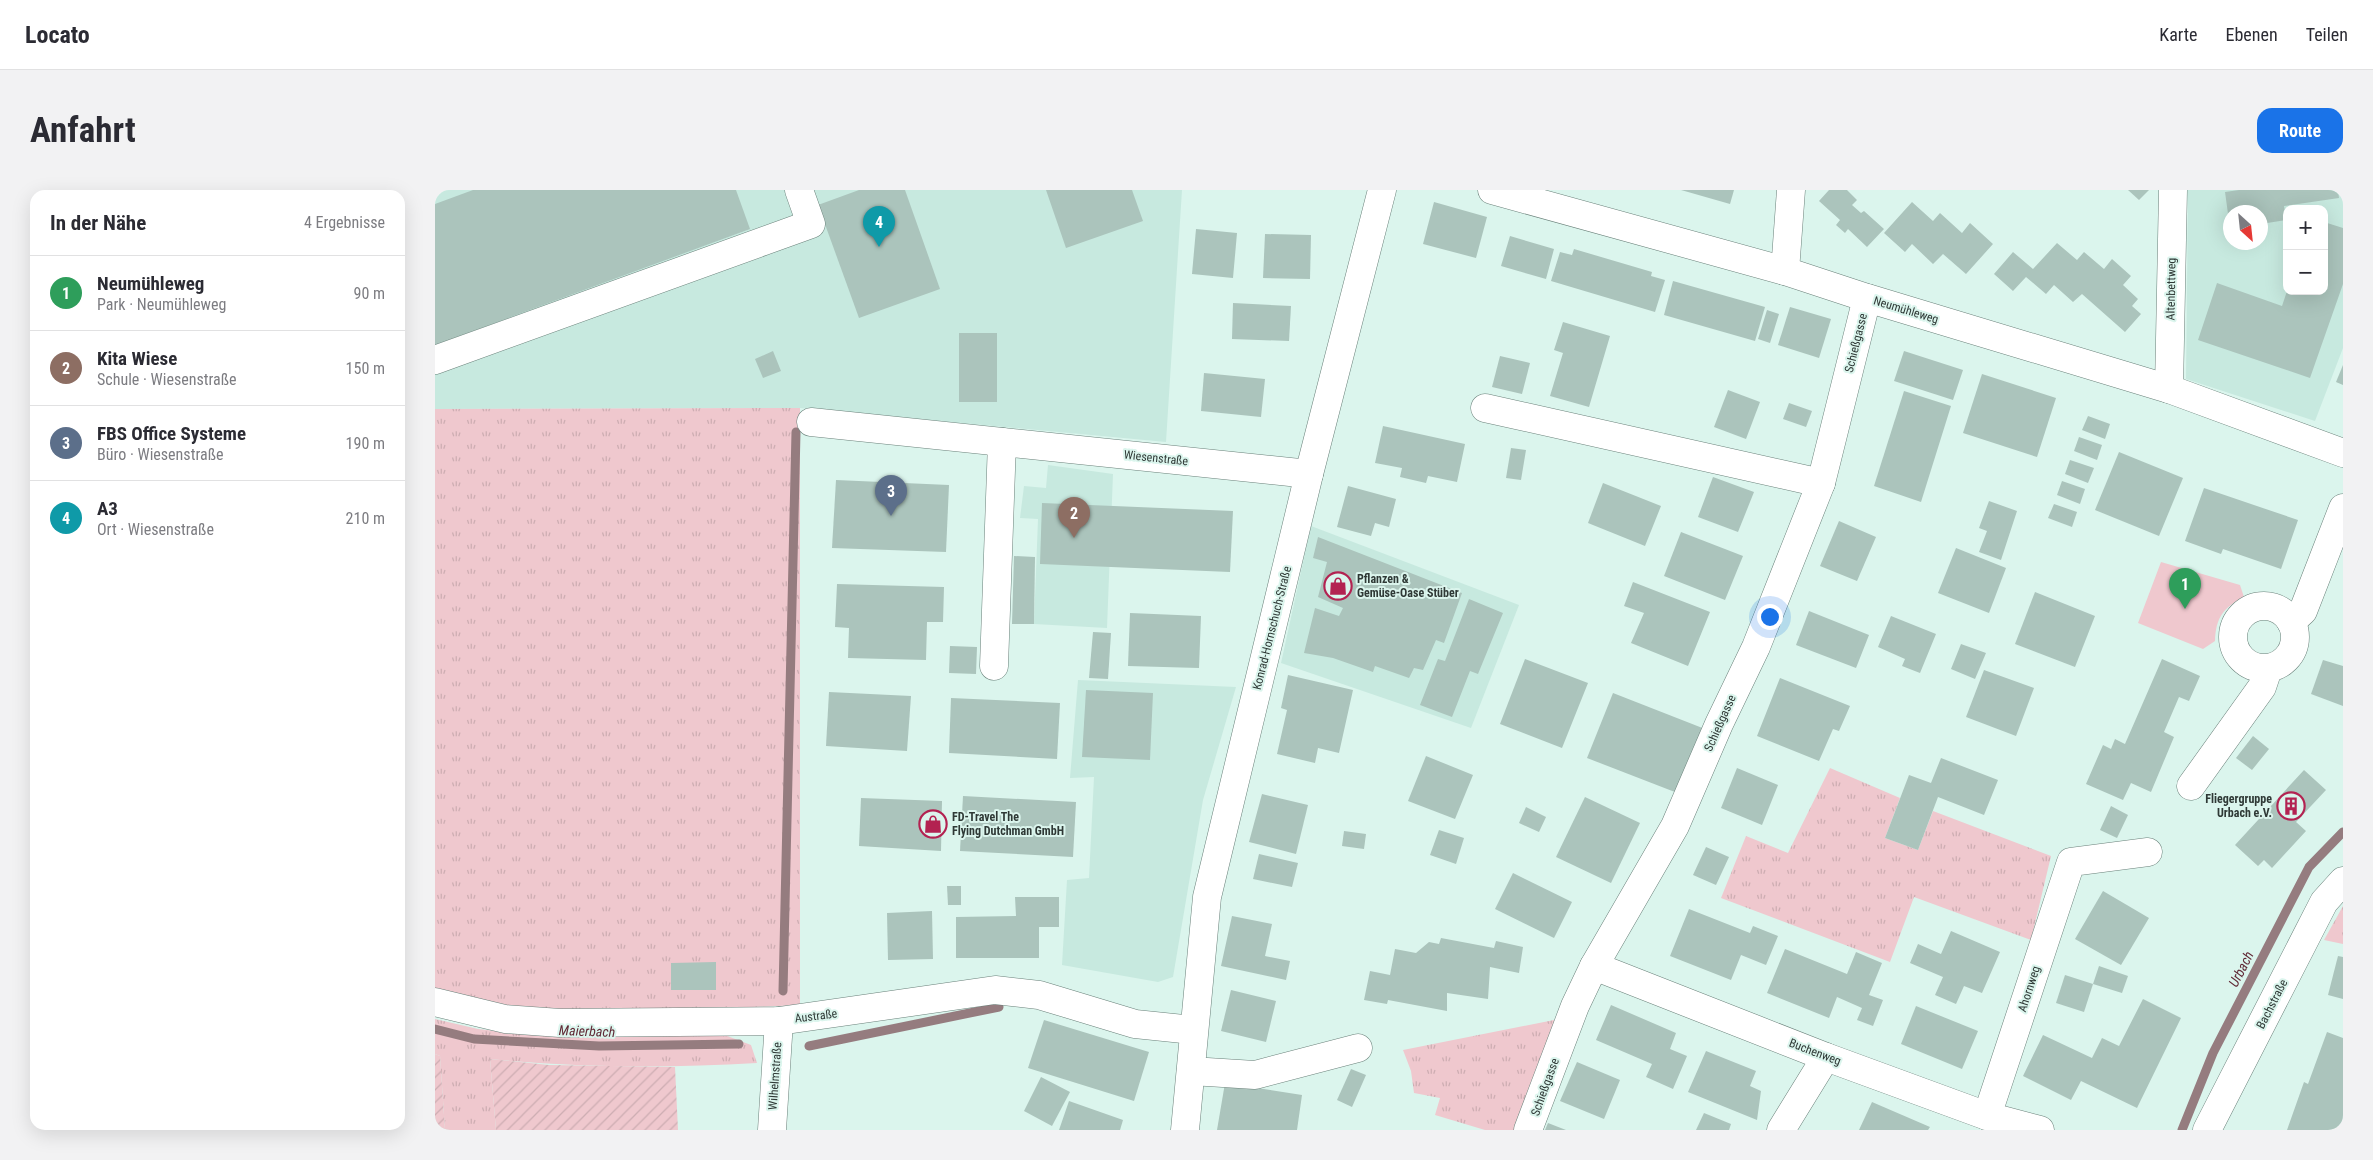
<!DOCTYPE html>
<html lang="de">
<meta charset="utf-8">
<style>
:root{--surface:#fff;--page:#f2f2f3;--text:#2b2b33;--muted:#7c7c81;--line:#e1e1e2;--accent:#1a73e8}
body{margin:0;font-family:"Roboto Condensed",sans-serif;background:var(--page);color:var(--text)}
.controls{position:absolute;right:15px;top:15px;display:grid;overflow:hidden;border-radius:10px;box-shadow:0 5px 20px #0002}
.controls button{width:45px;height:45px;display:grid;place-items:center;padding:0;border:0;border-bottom:1px solid var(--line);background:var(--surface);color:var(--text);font:25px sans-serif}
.compass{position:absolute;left:1788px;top:15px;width:45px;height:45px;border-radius:50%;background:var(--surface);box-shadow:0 5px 20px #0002;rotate:153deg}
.you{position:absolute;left:1334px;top:426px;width:18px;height:18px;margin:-12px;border:4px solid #fff;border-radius:50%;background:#1a73e8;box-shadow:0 0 0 8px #1a73e833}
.badge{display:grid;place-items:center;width:32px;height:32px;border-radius:50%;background:var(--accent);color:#fff;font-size:16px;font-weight:700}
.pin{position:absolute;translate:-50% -41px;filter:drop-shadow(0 1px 2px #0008)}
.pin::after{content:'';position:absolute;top:26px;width:18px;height:15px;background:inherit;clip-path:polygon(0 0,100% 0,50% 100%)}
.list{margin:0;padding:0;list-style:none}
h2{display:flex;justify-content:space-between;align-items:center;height:65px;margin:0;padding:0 20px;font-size:21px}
h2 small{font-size:16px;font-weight:400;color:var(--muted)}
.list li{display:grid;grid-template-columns:32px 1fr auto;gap:15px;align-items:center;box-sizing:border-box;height:75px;padding:0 20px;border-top:1px solid var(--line)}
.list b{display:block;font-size:19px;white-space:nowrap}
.list p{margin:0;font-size:16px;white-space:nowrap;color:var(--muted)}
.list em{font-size:16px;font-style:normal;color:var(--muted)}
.map{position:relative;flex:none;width:1908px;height:940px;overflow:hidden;border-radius:15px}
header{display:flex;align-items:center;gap:30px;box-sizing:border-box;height:70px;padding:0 25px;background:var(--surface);border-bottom:1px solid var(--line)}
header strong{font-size:24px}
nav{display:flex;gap:28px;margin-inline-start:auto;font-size:18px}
.intro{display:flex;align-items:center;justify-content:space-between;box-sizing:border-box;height:120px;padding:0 30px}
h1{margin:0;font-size:35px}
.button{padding:12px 22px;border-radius:15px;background:var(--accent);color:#fff;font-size:18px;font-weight:700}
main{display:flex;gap:30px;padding:0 30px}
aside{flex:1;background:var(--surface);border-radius:15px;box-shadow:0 5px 20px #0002}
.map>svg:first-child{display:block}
.built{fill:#c7e9df;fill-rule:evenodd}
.grass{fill:url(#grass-tufts)}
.park{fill:#efc8ce}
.garden{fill:url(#garden-furrows)}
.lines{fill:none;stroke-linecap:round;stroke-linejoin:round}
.stream{stroke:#957c7f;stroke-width:9}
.building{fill:#abc4bc}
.minor-casing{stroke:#6a817a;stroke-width:29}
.minor{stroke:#fff;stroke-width:28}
.labels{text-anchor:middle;stroke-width:4;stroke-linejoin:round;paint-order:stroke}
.street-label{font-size:12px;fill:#2f3936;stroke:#dbf5ed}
.poi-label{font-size:12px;font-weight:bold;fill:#2f3936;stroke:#dbf5ed;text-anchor:start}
.water-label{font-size:14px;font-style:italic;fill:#602935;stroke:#dbf5ed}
</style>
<header>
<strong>Locato</strong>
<nav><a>Karte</a><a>Ebenen</a><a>Teilen</a></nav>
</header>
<div class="intro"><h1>Anfahrt</h1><a class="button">Route</a></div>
<main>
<aside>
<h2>In der Nähe<small>4 Ergebnisse</small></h2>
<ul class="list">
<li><span class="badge" style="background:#2e9e5b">1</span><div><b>Neumühleweg</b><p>Park · Neumühleweg</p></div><em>90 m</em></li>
<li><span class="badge" style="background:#8d6e63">2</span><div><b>Kita Wiese</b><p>Schule · Wiesenstraße</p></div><em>150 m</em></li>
<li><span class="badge" style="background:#5c6f8a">3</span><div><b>FBS Office Systeme</b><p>Büro · Wiesenstraße</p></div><em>190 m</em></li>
<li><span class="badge" style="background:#0f9aa8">4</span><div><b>A3</b><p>Ort · Wiesenstraße</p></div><em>210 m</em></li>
</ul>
</aside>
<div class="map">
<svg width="1908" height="940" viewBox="0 0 1908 940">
<defs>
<pattern id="grass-tufts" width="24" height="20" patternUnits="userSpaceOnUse" patternTransform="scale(1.25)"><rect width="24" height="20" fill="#efc8ce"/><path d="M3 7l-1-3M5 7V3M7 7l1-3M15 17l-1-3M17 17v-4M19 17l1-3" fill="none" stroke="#cdadb2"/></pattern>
<pattern id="garden-furrows" width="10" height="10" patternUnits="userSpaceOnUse" patternTransform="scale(1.25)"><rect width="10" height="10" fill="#efc8ce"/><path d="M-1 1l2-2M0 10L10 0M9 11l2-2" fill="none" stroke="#cdadb2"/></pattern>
</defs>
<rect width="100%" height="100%" fill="#dbf5ed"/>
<!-- built -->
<g class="built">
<polygon points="0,0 747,0 731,252 365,218 0,219"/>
<path d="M1753 0H1908V158L1880 231 1751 189ZM1852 19H1889V101H1852ZM1796 22H1826V52H1796Z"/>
<polygon points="613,275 678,284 672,438 599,434 603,329 585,328 589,296 611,298"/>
<polygon points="876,336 1084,415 1036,538 846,473"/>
<polygon points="643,490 801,497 768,610 738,787 723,792 627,775 632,690 654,688 659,587 635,588"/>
</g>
<!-- grass -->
<g class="grass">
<polygon points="365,218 365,815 227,821 102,821 0,804 0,219"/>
<polygon points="1395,578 1465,608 1450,648 1483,660 1498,621 1616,666 1596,750 1479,707 1455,772 1286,708 1311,646 1353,663"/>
<polygon points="1908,716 1908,754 1889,750"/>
<path d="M0 829 43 839 96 845 287 844 316 855 322 873C233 878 144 878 55 869L61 940H10L5 866 0 864Z"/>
<polygon points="1119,830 1119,850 1083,940 1050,940 1000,925 1005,908 979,903 976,881 968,860"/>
</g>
<!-- park -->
<path class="park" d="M1726 372 1805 395 1809 407C1788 418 1781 427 1780 451L1768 459 1703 433Z"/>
<!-- garden -->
<g class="garden">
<polygon points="0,864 5,866 10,940 0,940"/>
<polygon points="55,869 114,875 240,877 243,940 61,940"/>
</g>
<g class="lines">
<!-- stream -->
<g class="stream">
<polyline points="348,801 361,242"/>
<polyline points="0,839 39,849 164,856 304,854"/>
<polyline points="374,856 564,817"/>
<polyline points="1747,940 1778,863 1874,677 1908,642"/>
</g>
</g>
<!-- building -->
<g class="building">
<polygon points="38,0 301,0 315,39 0,155 0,14"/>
<polygon points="424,0 470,0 505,99 424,128 383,15"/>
<polygon points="611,0 697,0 708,31 631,58"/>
<polygon points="1246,0 1299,0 1295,14"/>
<polygon points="1394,0 1412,0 1422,10 1417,15 1426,23 1429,21 1449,39 1432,57 1413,39 1410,43 1401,35 1405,30 1384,11"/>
<polygon points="1693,0 1714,0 1704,10"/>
<polygon points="1804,0 1903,0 1904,8 1849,16 1851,30 1826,34 1826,22 1796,22 1794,31 1790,2"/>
<polygon points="999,12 1052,27 1041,68 988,54"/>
<polygon points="1477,12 1498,31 1505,23 1527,43 1535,33 1558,54 1531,84 1508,64 1498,74 1477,54 1470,62 1449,43"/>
<polygon points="1889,32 1908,38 1908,94 1875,188 1763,150 1782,93 1847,116 1852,101 1889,101"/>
<polygon points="761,39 802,43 798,88 757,84"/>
<polygon points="830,44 876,45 875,89 828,88"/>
<polygon points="1075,46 1119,59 1111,89 1066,76"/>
<polygon points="1622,53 1642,70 1649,62 1669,79 1677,69 1696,86 1688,95 1703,109 1697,116 1706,124 1690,142 1647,104 1638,112 1619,95 1611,104 1591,87 1578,101 1559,84 1578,62 1598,79"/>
<polygon points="1139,59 1217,82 1216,86 1230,90 1220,122 1116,91 1125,62 1137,65"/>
<polygon points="1238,91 1330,117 1320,151 1229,125"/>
<polygon points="798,113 856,116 854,151 797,149"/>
<polygon points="1355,117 1396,129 1384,168 1343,155"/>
<polygon points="1332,120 1344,124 1335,153 1323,149"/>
<polygon points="1128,132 1175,146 1154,217 1115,206 1128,163 1119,160"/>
<rect x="524" y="143" width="38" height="69"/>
<polygon points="338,161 346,181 328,188 320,169"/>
<polygon points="1469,161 1528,180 1518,210 1459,191"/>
<polygon points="1065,166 1095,173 1087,204 1057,197"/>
<polygon points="1908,175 1908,195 1901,192"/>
<polygon points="769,183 830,189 826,227 766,221"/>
<polygon points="1547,184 1621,208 1602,267 1528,243"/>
<polygon points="1293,200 1325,212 1311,249 1279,237"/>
<polygon points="1469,201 1516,216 1486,312 1439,296"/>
<polygon points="1354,213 1377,221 1371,237 1348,229"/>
<polygon points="1653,226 1675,234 1670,249 1647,240"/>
<polygon points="948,236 1030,254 1022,292 993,286 991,293 965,287 967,278 940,273"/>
<polygon points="1644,247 1667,255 1662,270 1639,261"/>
<polygon points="1076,258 1091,260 1086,290 1071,288"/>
<polygon points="1684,262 1748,288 1724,346 1660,320"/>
<polygon points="1635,270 1659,278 1653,293 1630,284"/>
<polygon points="1278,287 1319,302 1303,342 1263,327"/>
<polygon points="401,290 514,295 511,362 397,358"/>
<polygon points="1627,291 1650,299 1645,314 1622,305"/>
<polygon points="1168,293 1226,316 1210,356 1153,333"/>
<polygon points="913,296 961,309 954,337 940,333 936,346 902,337"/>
<polygon points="1769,298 1863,330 1846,379 1788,359 1786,364 1750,351"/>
<polygon points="1554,311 1582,321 1566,370 1544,362 1552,341 1544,338"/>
<polygon points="607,313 798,321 795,382 605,374"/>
<polygon points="1619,314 1642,322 1637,337 1613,328"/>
<polygon points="1404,331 1441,347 1422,391 1385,376"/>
<polygon points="1246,342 1308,366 1290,410 1229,386"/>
<polygon points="883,347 1027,403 1009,453 1001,450 988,480 979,478 974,488 940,476 938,482 898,468 869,463 880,418 904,426 908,418 883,407 892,372 878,368"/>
<polygon points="1521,358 1571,378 1554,423 1503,403"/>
<polygon points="579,366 600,367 599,434 577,434"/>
<polygon points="1198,392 1275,422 1253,476 1196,453 1209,423 1189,416"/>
<polygon points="402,394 509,397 508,432 492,432 491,470 413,468 414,438 400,437"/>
<polygon points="1600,402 1660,426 1640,477 1580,454"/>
<polygon points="1034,409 1068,423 1043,484 1035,481 1017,527 985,515 1003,469 1010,471"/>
<polygon points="1374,421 1434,445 1421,478 1361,455"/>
<polygon points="695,423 766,426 764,478 693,476"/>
<polygon points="1456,426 1501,444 1485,483 1467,476 1470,469 1443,457"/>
<polygon points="658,442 676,443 673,489 654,488"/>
<polygon points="1526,454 1551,463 1540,489 1516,479"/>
<polygon points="515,456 542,457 541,484 514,483"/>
<polygon points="1090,469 1153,493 1127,558 1065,534"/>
<polygon points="1727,469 1765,486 1754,511 1744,507 1729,542 1739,547 1716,602 1696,593 1688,610 1651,594 1668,555 1676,559 1680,549 1690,554"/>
<polygon points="1888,470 1908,476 1908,516 1876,504"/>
<polygon points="1549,480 1599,498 1581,546 1531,527"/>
<polygon points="853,485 918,500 904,563 883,558 880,573 842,564 852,520 846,518"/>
<polygon points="1345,488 1415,516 1404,541 1398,539 1384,571 1322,546"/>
<polygon points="651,500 718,503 715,570 647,567"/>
<polygon points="394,502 476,506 472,561 391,556"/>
<polygon points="1178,503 1270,539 1245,604 1152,568"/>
<polygon points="516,508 625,513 622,569 514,563"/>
<polygon points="1818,546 1834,559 1817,580 1801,568"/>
<polygon points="991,566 1038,585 1020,629 973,611"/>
<polygon points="1506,568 1563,590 1549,625 1503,607 1483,660 1450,648 1474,585 1496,593"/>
<polygon points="1302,578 1343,595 1327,635 1286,618"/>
<polygon points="1869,580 1891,600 1861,632 1871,641 1837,678 1829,670 1823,676 1800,655"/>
<polygon points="827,604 873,615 861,664 814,652"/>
<polygon points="528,606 641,612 638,667 525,661"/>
<polygon points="1150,607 1205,633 1176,693 1121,667"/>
<polygon points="426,608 507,611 506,661 424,656"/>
<polygon points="1676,616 1693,625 1682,648 1665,640"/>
<polygon points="1091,617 1111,627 1104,642 1084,633"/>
<polygon points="1004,640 1029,648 1021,674 995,665"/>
<polygon points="909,641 931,644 929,659 907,656"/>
<polygon points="1271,657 1294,667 1281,695 1258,685"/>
<polygon points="824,664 863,673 857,697 818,689"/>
<polygon points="1078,683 1137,712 1119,748 1060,719"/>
<polygon points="512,696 526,696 526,715 513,715"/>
<polygon points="1668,701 1714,728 1686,775 1640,749"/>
<polygon points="580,707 624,707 624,737 604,737 604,768 521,768 521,727 581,726"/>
<polygon points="1254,719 1315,743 1318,736 1343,746 1331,775 1306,765 1296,790 1235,766"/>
<polygon points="497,721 498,769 453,770 452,723"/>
<polygon points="797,726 837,734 830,766 855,771 851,790 786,776"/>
<polygon points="1516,741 1565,762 1547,803 1529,796 1521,814 1500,805 1508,787 1475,773 1483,754 1506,764"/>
<polygon points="1006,748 1059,758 1061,751 1088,757 1084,783 1055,777 1053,809 1012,803 1012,821 953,810 952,814 929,810 935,781 955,785 960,759 981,763 994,752 1004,754"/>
<polygon points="1350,759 1412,784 1421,762 1447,773 1434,805 1448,810 1438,836 1422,830 1427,818 1402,807 1394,828 1332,803"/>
<polygon points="1903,766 1908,767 1908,809 1893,805"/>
<polygon points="281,772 281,800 236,800 236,773"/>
<polygon points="1664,776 1693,786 1687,803 1658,794"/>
<polygon points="1630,785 1658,794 1649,822 1621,813"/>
<polygon points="796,800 841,811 831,852 786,841"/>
<polygon points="1708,809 1746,828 1702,918 1646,891 1636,910 1588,886 1608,845 1657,868 1667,848 1684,856"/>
<polygon points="1176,815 1241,843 1235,859 1252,866 1238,899 1211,887 1217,874 1161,850"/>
<polygon points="1481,816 1543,841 1527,879 1466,854"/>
<polygon points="609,830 714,862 699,911 593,878"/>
<polygon points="1892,842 1908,848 1908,940 1852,940 1869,892 1873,894"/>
<polygon points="1271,861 1321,881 1315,896 1326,901 1322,930 1253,902"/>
<polygon points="1142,872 1185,890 1169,929 1125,911"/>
<polygon points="916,879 931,885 917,917 902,910"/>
<polygon points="606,887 635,902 617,936 589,921"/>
<polygon points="790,893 867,905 862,940 782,940"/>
<polygon points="634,911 688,930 685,940 624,940"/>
<polygon points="1437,912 1495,937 1493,940 1424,940"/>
<polygon points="1269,923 1296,934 1294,940 1261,940"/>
<polygon points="1113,933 1131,940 1110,940"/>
</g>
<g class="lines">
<!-- minor casing -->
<g class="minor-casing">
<g id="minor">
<polyline points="1057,0 1350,81 1432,108 1734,199 1908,263"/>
<polyline points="1350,81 1356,0"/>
<polyline points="0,170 376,34 364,0"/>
<polyline points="1734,199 1738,0"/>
<polyline points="1050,218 1386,293"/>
<polyline points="376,232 874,284"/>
<circle cx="1829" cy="447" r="31"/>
<polyline points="1856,432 1868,421 1908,318"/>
<polyline points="559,476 567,252"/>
<polyline points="1756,596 1827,497 1833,479"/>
<polyline points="1159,776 1391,867 1552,926 1605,940"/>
<polyline points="0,812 70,829 125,833 344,831 560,800 604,805 700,834 758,840"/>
<polyline points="756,881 820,885 923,858"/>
<polyline points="1552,926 1636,672 1713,662"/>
<polyline points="337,940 344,831"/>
<polyline points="750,940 772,707 874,284 947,0"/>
<polyline points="1093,940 1140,816 1159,776 1240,636 1284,534 1321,457 1386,293 1432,108"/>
<polyline points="1346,940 1391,867"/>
<polyline points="1772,940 1889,712 1908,691"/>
</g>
</g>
<!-- minor -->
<use href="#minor" class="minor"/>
</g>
<!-- icons -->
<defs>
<g id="shop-ring" transform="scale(1.4375)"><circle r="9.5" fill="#dbf5ed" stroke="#b32251" stroke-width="1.5"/><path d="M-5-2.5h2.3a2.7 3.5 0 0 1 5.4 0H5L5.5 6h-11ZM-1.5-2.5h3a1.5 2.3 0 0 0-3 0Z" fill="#b32251"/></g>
<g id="building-ring" transform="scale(1.4375)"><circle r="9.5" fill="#dbf5ed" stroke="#b32251" stroke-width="1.5"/><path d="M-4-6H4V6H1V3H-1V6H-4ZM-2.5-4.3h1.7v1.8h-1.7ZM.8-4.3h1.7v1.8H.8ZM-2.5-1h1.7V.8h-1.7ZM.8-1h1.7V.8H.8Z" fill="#b32251"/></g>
</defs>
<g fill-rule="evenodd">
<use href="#shop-ring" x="903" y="396"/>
<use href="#building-ring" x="1856" y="616"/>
<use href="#shop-ring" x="498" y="634"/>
</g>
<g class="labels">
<!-- street labels -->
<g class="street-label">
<text transform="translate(1736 99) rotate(-89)" y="4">Altenbettweg</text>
<text transform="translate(1471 120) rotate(17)" y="4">Neumühleweg</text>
<text transform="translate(1421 153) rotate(-76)" y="4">Schießgasse</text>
<text transform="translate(721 268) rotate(6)" y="4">Wiesenstraße</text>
<text transform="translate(837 438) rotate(-76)" y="4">Konrad-Hornschuch-Straße</text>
<text transform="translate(1285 533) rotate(-66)" y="4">Schießgasse</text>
<text transform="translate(1594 799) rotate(-72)" y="4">Ahornweg</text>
<text transform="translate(1837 814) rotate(-63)" y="4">Bachstraße</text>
<text transform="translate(381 826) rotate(-7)" y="4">Austraße</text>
<text transform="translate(1380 862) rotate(21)" y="4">Buchenweg</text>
<text transform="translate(340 886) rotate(-86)" y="4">Wilhelmstraße</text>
<text transform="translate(1110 897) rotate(-70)" y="4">Schießgasse</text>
</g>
<!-- poi labels -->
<g class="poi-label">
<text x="922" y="393">Pflanzen &amp;<tspan x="922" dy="14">Gemüse-Oase Stüber</tspan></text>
<text x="1837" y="613" text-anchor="end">Fliegergruppe<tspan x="1837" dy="14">Urbach e.V.</tspan></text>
<text x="517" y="631">FD-Travel The<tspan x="517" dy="14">Flying Dutchman GmbH</tspan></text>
</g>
<!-- water labels -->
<g class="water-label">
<text transform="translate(1806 779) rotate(-63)" y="5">Urbach</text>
<text transform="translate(152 841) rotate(2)" y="5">Maierbach</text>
</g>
</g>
</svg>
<div class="controls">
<button>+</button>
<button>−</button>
</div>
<svg class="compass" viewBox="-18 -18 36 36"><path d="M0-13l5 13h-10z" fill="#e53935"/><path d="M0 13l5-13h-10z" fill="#7c7c81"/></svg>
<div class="you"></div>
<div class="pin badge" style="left:1750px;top:419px;background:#2e9e5b">1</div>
<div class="pin badge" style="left:639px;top:348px;background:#8d6e63">2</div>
<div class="pin badge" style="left:456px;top:326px;background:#5c6f8a">3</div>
<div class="pin badge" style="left:444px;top:57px;background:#0f9aa8">4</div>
</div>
</main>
